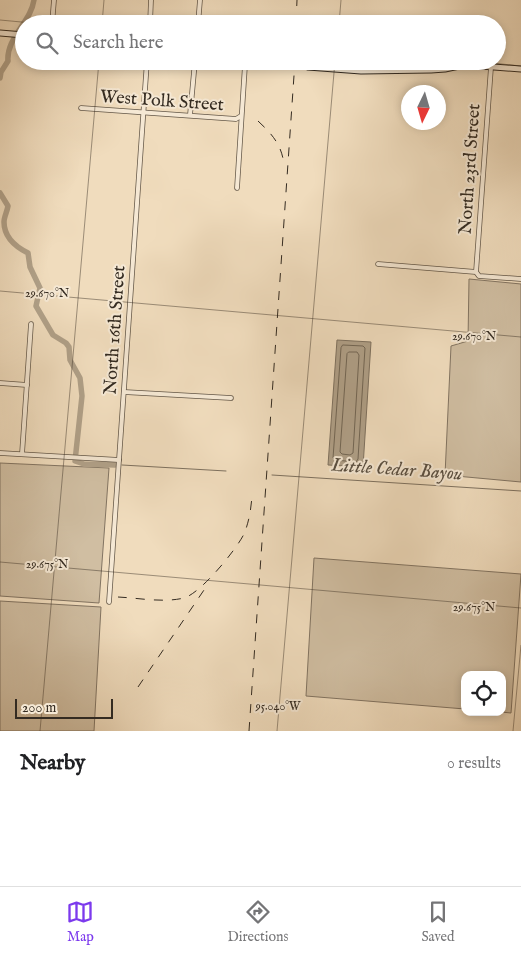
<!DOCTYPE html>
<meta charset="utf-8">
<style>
:root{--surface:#fff;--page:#f2f2f2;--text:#202124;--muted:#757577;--line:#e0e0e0;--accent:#7c3aed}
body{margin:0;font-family:"IM FELL English",serif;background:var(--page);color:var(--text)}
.controls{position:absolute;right:15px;bottom:15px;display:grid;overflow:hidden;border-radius:10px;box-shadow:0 2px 8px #0003}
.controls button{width:45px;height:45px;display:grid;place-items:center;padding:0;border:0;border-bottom:1px solid var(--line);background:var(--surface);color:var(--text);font:25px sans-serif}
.compass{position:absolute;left:401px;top:85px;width:45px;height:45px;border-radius:50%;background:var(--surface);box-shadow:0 2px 8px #0003;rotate:185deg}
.scale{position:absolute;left:15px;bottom:12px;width:98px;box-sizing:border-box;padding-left:5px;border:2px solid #342b21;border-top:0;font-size:14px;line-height:18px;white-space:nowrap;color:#342b21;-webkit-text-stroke:4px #f5e8d4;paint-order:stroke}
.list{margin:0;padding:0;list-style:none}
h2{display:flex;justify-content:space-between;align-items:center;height:65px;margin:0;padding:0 20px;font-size:21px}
h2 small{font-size:16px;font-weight:400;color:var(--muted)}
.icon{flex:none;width:28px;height:28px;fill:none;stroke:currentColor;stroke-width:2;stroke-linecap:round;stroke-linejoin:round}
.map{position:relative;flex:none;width:521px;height:731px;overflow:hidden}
.search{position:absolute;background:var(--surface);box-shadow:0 2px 8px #0003;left:15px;right:15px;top:15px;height:55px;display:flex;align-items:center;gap:12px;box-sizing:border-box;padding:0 18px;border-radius:28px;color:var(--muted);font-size:19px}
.sheet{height:155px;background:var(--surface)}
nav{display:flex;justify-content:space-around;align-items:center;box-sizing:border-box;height:70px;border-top:1px solid var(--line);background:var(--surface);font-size:14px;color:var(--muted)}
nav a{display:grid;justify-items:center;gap:2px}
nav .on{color:var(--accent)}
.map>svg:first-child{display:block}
.green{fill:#d0bea2;stroke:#827462}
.water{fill:#b0a088;stroke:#7e715f}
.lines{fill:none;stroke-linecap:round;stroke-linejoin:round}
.shore{stroke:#726654;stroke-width:1}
.stream{stroke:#7e715f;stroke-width:1}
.river{stroke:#b0a088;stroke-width:5.5}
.minor-casing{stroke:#635748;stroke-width:5.5}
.secondary-casing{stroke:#342b21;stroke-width:7}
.minor{stroke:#f5e8d4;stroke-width:4}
.secondary{stroke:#f5e8d4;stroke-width:5}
.rail{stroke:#342b21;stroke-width:1;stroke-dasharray:9 9;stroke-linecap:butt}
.ticks{fill:none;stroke:#342b21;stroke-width:1;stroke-opacity:0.45}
.labels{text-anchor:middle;stroke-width:4;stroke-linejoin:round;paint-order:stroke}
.street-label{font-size:18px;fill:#342b21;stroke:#f5e8d4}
.water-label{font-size:19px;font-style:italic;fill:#594e40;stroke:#f5e8d4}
.ticks-label{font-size:12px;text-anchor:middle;fill:#342b21;stroke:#f5e8d4;stroke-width:4;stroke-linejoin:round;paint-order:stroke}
</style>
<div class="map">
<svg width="521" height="731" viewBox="0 0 521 731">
<rect width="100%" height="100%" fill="#f0dcbd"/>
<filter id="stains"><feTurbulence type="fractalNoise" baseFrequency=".004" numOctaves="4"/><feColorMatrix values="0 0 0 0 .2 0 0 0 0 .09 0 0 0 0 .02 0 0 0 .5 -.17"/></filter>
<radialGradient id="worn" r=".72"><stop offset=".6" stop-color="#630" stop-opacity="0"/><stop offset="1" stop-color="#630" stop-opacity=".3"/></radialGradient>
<!-- green -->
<g class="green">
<polygon points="469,279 521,284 521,482 445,475 451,346 468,341"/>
<polygon points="0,463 109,468 99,603 0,596"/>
<polygon points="314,558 521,574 511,713 501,712 502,712 502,675 465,675 465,709 306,696"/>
<polygon points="0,601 101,607 94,731 0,731"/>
</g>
<!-- water -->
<polygon class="water" points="337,340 371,342 363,467 328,465"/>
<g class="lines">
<!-- shore -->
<g class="shore">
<polygon points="343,345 363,346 365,348 358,459 356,462 335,460 333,458 341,348"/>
<polygon points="349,352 357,352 359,355 353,453 350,455 342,454 340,452 347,354"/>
</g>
<!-- stream -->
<g class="stream">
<polyline points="122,465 226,471"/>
<polyline points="272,475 521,491"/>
</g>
<!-- river -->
<g class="river">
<path d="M0 78 1 72 8 61C6 38 31 22 34 0"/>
<path d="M0 193 8 206C7 212 4 217 4 222 4 237 16 247 28 253L30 267 40 288 36 306 53 335 66 343 69 347 70 360 80 378 82 396 75 461 84 464 115 465"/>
</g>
<!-- minor casing -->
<g class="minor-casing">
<g id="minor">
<polyline points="52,24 54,0"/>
<polyline points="150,24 151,0"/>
<polyline points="198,24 200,0"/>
<polyline points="81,108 236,119 241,116"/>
<polyline points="190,115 195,61"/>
<polyline points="237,188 245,65"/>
<polyline points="378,264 476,272 479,276 521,279"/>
<polyline points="476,272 491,67"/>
<polyline points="0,383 27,385"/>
<polyline points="124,392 231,398"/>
<polyline points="0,453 119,460"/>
<polyline points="22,454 31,324"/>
<polyline points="109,602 147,61"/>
</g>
</g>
<!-- secondary casing -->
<g class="secondary-casing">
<g id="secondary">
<polyline points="0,33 24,35"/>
<polyline points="214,61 278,66 283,66 287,61"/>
<polyline points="301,61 303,65 308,67 361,71 431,70 445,69 464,65"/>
<polyline points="415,61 521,69"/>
</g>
</g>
<!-- minor -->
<use href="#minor" class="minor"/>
<!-- secondary -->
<use href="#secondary" class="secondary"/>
<!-- rail -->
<g class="rail">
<polyline points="296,24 297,0"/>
<path d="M258 121C272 134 282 145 284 165"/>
<path d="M118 597C139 598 163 603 184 598 201 593 236 550 244 534 249 522 251 509 252 496"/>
<polyline points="138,687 204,590"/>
<polyline points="249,731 295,61"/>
</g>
</g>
<!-- ticks -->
<path class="ticks" d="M0 20 43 24M102 24 104 0M339 24 341 0M472 61 521 66M0 291 521 337M0 562 521 608M40 731 99 61M277 731 335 61M513 731 521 645"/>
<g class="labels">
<!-- street labels -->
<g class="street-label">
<text transform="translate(162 100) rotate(4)" y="6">West Polk Street</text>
<text transform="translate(469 169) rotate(-86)" y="6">North 23rd Street</text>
<text transform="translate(114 330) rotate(-86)" y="6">North 16th Street</text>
</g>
<!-- water labels -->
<g class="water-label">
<text transform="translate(397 468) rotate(4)" y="7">Little Cedar Bayou</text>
</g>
</g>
<g class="ticks-label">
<text x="47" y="297">29.670°N</text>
<text x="474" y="340">29.670°N</text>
<text x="47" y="568">29.675°N</text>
<text x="474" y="611">29.675°N</text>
<text x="278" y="710">95.040°W</text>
</g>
<rect width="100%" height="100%" filter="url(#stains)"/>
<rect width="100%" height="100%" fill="url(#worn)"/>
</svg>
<div class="controls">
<button><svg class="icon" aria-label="locate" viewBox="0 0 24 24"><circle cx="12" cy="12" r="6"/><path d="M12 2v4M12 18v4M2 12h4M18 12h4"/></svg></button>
</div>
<svg class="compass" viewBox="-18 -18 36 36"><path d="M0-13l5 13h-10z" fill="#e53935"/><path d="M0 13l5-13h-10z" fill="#757577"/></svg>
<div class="scale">200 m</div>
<div class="search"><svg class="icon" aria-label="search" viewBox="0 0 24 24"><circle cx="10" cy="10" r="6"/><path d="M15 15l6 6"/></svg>Search here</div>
</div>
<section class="sheet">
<h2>Nearby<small>0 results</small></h2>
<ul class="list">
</ul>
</section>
<nav>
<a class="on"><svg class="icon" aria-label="map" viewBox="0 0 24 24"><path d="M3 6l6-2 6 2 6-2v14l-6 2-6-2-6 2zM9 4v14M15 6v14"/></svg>Map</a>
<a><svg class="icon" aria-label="directions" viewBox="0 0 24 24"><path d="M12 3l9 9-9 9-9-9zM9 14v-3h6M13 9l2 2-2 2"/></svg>Directions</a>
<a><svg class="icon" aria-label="saved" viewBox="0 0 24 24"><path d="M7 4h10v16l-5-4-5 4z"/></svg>Saved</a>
</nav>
